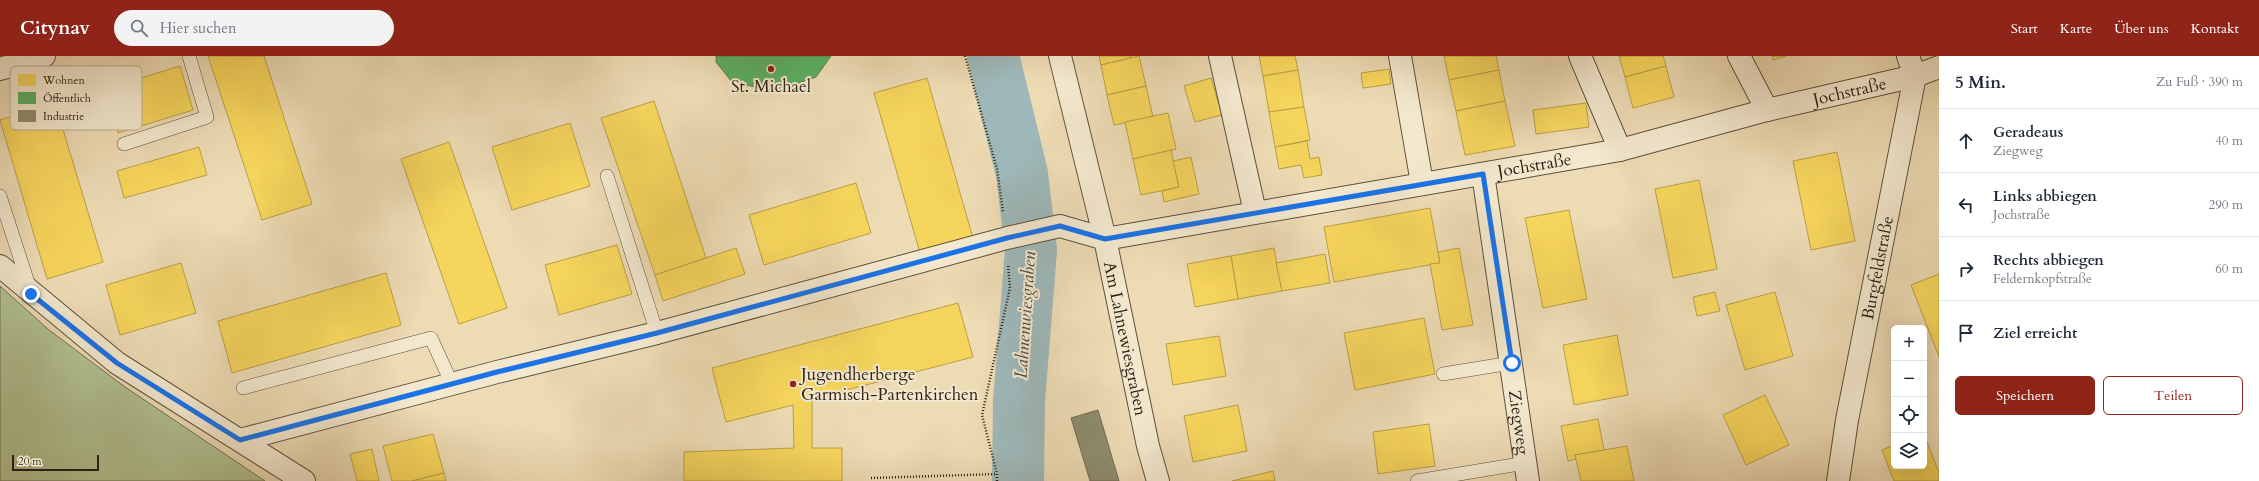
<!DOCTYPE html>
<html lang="de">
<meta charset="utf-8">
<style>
:root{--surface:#fff;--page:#f2f2f3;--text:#1f2937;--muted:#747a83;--line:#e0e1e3;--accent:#8f2418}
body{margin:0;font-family:Cardo,serif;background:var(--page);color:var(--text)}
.controls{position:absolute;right:12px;bottom:12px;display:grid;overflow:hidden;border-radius:6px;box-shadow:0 4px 16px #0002}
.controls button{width:36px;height:36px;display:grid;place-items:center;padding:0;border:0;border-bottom:1px solid var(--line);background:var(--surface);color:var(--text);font:20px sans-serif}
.scale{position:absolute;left:12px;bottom:10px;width:87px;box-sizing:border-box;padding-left:4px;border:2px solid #2d2215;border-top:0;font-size:11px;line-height:14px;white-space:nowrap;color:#2d2215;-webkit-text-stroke:3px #f3e8ce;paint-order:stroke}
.stop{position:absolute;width:12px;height:12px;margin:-9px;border:3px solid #1a73e8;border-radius:50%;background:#fff}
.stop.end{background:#1a73e8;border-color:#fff;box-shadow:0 1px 4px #0008}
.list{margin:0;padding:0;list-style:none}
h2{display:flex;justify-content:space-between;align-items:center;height:52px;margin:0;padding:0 16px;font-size:17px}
h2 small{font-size:13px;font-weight:400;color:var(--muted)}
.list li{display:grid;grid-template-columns:26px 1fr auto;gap:12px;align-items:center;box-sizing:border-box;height:64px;padding:0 16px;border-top:1px solid var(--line)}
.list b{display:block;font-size:15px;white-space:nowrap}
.list p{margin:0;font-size:13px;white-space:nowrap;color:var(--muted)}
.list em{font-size:13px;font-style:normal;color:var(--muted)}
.actions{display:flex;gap:8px;padding:12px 16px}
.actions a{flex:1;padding:9px 0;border:1px solid var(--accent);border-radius:6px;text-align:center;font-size:14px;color:var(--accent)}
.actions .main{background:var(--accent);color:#fff}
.icon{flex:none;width:22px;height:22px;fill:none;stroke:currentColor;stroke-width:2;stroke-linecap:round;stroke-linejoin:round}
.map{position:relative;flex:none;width:1939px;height:425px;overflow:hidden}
header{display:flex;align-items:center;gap:24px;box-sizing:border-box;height:56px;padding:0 20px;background:var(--accent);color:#fff}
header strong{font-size:19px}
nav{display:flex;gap:22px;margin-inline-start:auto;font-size:14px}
.search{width:280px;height:36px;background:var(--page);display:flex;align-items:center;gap:10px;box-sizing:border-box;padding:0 14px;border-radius:22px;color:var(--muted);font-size:15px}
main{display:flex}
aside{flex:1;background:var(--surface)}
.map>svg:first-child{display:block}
.green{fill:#b1c192;stroke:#6f7254}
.homes{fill:#f6d55c;stroke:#ba9f47}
.public{fill:#5aae61;stroke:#4c844a}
.industry{fill:#8c8c6e;stroke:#706c53}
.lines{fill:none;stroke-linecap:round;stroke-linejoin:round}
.river{stroke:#9eb8b9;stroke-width:52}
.service-casing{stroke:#5d503d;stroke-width:14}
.minor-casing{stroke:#5d503d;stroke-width:24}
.path{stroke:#2d2215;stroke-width:2.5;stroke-dasharray:1 2;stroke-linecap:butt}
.service{stroke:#f3e8ce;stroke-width:13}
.minor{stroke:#f3e8ce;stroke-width:22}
.route{stroke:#1a73e8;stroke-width:5}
.poi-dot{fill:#8f2418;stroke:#f3e8ce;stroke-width:1.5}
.labels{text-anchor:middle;stroke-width:4;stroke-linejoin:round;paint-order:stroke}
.poi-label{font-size:17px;fill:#2d2215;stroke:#f3e8ce}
.street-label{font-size:17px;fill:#2d2215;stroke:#f3e8ce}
.water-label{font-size:18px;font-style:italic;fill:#4f4f46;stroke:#f3e8ce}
.key{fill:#f3e8ce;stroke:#b8ad96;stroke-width:1}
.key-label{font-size:11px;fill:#2d2215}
</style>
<header>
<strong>Citynav</strong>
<div class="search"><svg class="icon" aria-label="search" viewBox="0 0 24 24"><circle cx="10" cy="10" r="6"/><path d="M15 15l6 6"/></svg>Hier suchen</div>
<nav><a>Start</a><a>Karte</a><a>Über uns</a><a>Kontakt</a></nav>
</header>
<main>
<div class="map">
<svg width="1939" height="425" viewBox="0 0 1939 425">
<rect width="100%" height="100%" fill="#eddbb4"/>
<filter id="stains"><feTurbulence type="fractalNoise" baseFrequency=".005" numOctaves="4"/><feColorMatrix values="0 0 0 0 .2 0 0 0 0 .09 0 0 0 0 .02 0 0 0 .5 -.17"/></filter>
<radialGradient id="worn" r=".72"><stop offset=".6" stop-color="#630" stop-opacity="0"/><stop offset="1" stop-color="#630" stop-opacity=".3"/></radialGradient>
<!-- green -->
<polygon class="green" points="0,230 49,274 125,331 265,425 0,425"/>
<!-- homes -->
<g class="homes">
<polygon points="208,0 264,0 312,148 262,164"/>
<polygon points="1099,0 1131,0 1131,2 1101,9"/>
<polygon points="1139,0 1146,30 1107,39 1101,9"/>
<polygon points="1259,0 1295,0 1298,14 1263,20"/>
<polygon points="1444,0 1496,0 1499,14 1449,24"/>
<polygon points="1619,0 1663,0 1666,10 1625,21"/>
<polygon points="1772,0 1786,0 1773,4"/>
<polygon points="180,10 193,54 118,77 105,33"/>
<polygon points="1666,10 1674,41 1633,52 1625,21"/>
<polygon points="1389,13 1391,28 1363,32 1361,17"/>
<polygon points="1298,14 1304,51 1269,56 1263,20"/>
<polygon points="1499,14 1505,45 1456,55 1449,24"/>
<polygon points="927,22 973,182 920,197 874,37"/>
<polygon points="1211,22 1222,59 1195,66 1184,30"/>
<polygon points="1146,30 1153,61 1114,69 1107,39"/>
<polygon points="654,45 706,202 655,219 601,62"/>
<polygon points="1505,45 1515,90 1465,99 1456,55"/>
<polygon points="55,47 103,206 47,223 0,64"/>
<polygon points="1586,47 1589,71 1536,78 1533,54"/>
<polygon points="1304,51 1310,84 1275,91 1269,56"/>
<polygon points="1168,57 1176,93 1133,103 1125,66"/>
<polygon points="570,67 590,130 512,154 492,91"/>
<polygon points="1307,85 1310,103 1319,101 1322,119 1304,122 1301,109 1279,113 1275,91"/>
<polygon points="449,86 507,252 459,268 401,103"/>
<polygon points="199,91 207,119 124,142 117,115"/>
<polygon points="1171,94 1179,131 1141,139 1133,103"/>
<polygon points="1837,96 1855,185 1811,194 1793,105"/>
<polygon points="1191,101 1199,138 1164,146 1162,135 1179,131 1173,105"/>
<polygon points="1699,124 1717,213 1673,222 1655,133"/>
<polygon points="856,127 871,177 764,209 749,159"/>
<polygon points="1430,152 1440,207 1334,226 1324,171"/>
<polygon points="1569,154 1587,243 1543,252 1525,162"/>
<polygon points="617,189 632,238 559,259 545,209"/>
<polygon points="736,192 745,218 663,245 655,219"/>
<polygon points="1274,192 1282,235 1238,243 1231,200"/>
<polygon points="1459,192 1473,269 1442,274 1430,208 1440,207 1438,196"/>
<polygon points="1325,198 1330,227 1282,235 1276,207"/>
<polygon points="1231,200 1238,243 1195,251 1187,208"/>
<polygon points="181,207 196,257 120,279 106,229"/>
<polygon points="386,217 401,269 232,317 218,265"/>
<polygon points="1939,218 1939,301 1911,229"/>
<polygon points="1715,236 1720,255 1697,260 1693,241"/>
<polygon points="1775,236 1793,300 1745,314 1726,249"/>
<polygon points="958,247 973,301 812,343 812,392 842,392 842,425 684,425 684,396 794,392 793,349 726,366 712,312"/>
<polygon points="1424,262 1435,318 1355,334 1344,277"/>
<polygon points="1617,279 1628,339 1574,349 1563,289"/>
<polygon points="1219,280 1226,320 1173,329 1166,288"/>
<polygon points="1765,339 1789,389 1746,409 1723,359"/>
<polygon points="1238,349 1247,395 1193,406 1184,360"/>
<polygon points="1598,363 1604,394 1575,399 1576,403 1568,405 1561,370"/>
<polygon points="1429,368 1435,410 1378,418 1373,376"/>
<polygon points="433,378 444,417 412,425 392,425 383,390"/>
<polygon points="1924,378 1939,417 1939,425 1894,425 1882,394 1894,389 1894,410 1924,410"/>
<polygon points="1627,390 1634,425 1581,425 1575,399"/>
<polygon points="372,393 379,425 357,425 350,398"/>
<polygon points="1273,415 1275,425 1232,425"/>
<polygon points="444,417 446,425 412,425"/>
</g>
<!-- public -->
<polygon class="public" points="716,0 831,0 816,21 775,35 732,26 716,6"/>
<!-- industry -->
<polygon class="industry" points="1098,354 1119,425 1090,425 1071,362"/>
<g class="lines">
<!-- river -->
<polyline class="river" points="993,0 1022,118 1031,194 1019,345 1018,425"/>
<!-- service casing -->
<g class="service-casing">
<g id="service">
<polyline points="124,88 207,61 189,0"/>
<polyline points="607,120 657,277"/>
<polyline points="0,140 30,233"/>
<polyline points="1443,318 1511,307"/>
<polyline points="243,332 431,282 452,328"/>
<polyline points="1417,425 1526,407"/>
</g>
</g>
<!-- minor casing -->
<g class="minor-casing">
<g id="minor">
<path id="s1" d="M1060 0 1105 183 1148 390 1158 425"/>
<polyline points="1220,0 1255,156"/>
<polyline points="1400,0 1422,127"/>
<polyline points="1580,0 1620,94"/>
<polyline points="1739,0 1767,54"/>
<polyline points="0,13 44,0"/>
<path id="s2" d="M1483 118 1528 425"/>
<polyline points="0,210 117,307 304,425"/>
<path id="s3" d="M240 384 497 316 657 277 1007 182 1060 170 1105 183 1620 94 1767 54 1915 20 1939 11"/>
<path id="s4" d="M1838 425 1847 364 1915 20 1908 0"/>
</g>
</g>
<!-- path -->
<g class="path">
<polyline points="965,0 997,113 1003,156"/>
<polyline points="871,422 997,418"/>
<polyline points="997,425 997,418 982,359 1010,232 1008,208"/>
</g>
<!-- service -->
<use href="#service" class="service"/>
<!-- minor -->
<use href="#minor" class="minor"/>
</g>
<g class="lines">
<!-- route -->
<polyline class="route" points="31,238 117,307 240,384 497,316 657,277 1007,182 1060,170 1105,183 1483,118 1512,307"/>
</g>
<!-- markers -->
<g class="poi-dot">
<circle cx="771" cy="13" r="4"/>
<circle cx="793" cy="328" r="4"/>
</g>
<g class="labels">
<!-- poi labels -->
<g class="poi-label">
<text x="771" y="36">St. Michael</text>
<text x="801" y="324" text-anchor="start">Jugendherberge<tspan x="801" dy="20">Garmisch-Partenkirchen</tspan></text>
</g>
<!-- street labels -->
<g class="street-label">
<text dy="6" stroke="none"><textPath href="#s3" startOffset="1654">Jochstraße</textPath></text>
<text dy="6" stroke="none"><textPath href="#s3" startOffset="1330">Jochstraße</textPath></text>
<text dy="6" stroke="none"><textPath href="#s4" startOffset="217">Burgfeldstraße</textPath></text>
<text dy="6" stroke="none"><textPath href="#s1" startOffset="290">Am Lahnewiesgraben</textPath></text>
<text dy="6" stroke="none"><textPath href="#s2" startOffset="251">Ziegweg</textPath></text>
</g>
<!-- water labels -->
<g class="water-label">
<text transform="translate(1025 259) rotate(-86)" y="6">Lahnenwiesgraben</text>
</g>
</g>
<!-- legend -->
<rect x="10" y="10" width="132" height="64" rx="6" class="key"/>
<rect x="18" y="18" width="18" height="12" fill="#f6d55c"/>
<rect x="18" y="36" width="18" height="12" fill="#5aae61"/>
<rect x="18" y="54" width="18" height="12" fill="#8c8c6e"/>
<g class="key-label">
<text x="43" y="28">Wohnen</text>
<text x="43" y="46">Öffentlich</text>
<text x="43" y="64">Industrie</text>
</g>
<rect width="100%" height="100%" filter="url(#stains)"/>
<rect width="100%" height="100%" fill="url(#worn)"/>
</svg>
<div class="controls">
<button>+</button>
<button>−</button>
<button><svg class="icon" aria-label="locate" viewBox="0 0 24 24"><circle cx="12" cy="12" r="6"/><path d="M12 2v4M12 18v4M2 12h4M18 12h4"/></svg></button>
<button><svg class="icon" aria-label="layers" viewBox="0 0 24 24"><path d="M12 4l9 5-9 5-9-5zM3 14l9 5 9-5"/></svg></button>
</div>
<div class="scale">20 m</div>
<div class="stop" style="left:1512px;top:307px"></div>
<div class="stop end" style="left:31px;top:238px"></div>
</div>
<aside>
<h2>5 Min.<small>Zu Fuß · 390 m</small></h2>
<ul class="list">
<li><svg class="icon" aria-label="ahead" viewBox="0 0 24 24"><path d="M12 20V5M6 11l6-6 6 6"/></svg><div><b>Geradeaus</b><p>Ziegweg</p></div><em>40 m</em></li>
<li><svg class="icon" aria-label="left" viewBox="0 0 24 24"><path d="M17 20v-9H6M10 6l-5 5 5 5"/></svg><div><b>Links abbiegen</b><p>Jochstraße</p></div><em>290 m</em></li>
<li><svg class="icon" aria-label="right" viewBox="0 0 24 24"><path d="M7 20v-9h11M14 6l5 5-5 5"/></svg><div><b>Rechts abbiegen</b><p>Feldernkopfstraße</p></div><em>60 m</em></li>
<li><svg class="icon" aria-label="arrive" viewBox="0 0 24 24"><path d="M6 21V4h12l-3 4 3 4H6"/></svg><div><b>Ziel erreicht</b></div></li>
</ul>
<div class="actions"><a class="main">Speichern</a><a>Teilen</a></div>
</aside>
</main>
